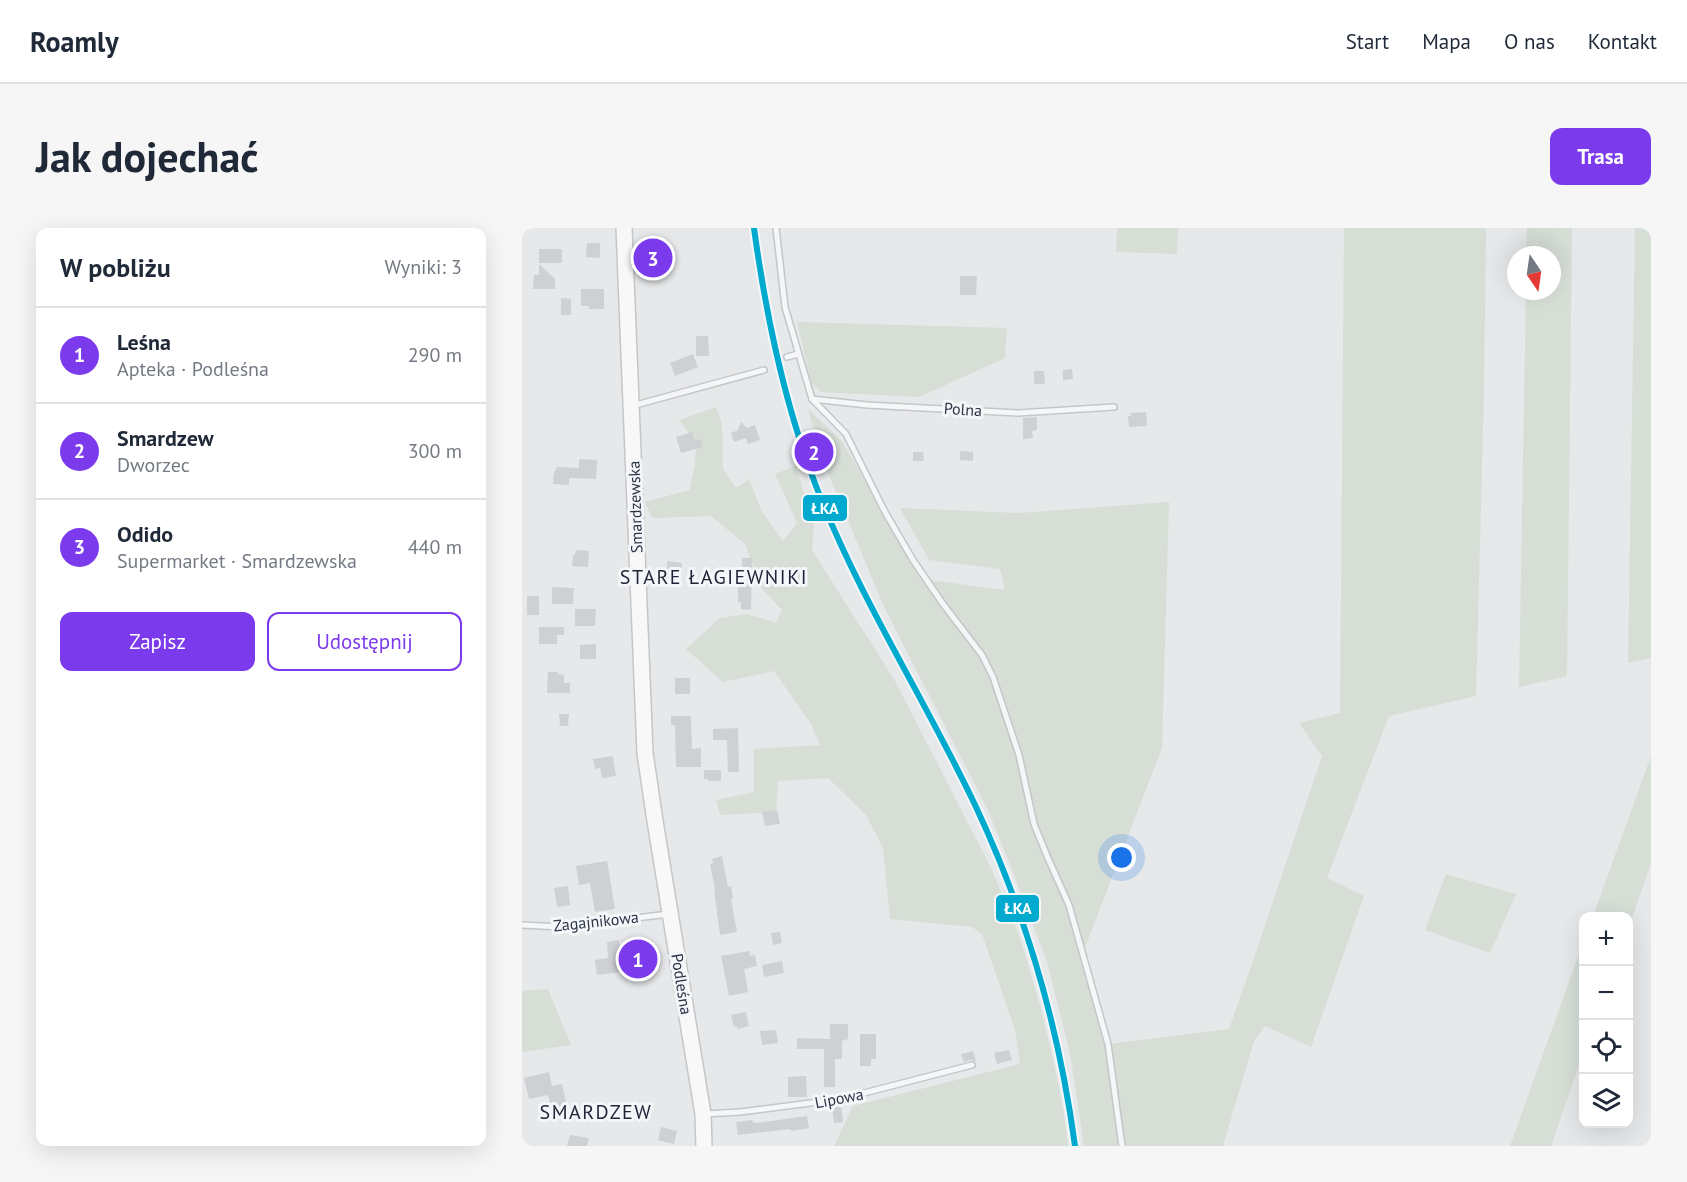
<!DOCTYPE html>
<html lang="pl">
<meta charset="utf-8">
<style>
:root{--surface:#fff;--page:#f6f6f7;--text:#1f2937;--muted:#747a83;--line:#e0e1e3;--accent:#7c3aed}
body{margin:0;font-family:"PT Sans",sans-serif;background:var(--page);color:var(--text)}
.controls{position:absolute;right:18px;bottom:18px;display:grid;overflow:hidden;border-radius:12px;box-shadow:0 6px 24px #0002}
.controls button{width:54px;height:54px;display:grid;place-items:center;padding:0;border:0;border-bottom:2px solid var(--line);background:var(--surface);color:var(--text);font:30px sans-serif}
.compass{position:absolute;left:985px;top:18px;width:54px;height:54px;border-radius:50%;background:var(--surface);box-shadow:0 6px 24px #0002;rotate:167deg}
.you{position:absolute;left:600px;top:630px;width:21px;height:21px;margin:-15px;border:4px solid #fff;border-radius:50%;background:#1a73e8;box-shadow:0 0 0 9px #1a73e833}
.badge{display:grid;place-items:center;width:39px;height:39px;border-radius:50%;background:var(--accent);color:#fff;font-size:20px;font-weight:700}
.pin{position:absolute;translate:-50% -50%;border:3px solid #fff;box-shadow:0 2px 6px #0006}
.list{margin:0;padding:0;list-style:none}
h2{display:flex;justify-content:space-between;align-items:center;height:78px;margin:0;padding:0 24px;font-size:26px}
h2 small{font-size:20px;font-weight:400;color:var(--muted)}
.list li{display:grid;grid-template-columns:39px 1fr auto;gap:18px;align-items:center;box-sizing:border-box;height:96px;padding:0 24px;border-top:2px solid var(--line)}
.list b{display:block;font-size:22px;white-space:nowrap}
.list p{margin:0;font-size:20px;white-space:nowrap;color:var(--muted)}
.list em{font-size:20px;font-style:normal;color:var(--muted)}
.actions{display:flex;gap:12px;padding:18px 24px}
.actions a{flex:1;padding:14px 0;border:2px solid var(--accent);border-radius:12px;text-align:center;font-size:21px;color:var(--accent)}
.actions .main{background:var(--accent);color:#fff}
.icon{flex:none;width:33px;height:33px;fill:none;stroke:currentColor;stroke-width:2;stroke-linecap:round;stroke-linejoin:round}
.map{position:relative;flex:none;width:1129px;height:918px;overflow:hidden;border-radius:12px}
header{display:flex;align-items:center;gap:36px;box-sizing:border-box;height:84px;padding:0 30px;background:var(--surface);border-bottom:2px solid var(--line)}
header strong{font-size:28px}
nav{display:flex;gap:33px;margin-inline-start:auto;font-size:21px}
.intro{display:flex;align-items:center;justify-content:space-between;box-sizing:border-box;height:144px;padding:0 36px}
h1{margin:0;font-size:42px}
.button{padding:15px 27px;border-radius:12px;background:var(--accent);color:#fff;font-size:21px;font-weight:700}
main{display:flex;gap:36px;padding:0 36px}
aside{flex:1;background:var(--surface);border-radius:12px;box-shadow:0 6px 24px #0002}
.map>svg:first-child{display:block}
.green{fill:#d6ded6}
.building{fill:#ced0d3}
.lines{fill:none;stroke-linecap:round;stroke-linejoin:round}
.lane-casing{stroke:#c4c6c8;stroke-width:8}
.secondary-casing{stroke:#c4c6c8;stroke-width:18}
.lane{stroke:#f5f6f7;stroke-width:5}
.secondary{stroke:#f8f8f8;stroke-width:15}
.rail-1-casing{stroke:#f4f6f9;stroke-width:10}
.rail-1{stroke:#00a9ce;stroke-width:6}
.labels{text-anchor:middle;stroke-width:6;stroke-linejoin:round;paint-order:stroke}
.street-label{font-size:16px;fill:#2b3445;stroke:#f4f6f9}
.quarter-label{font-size:20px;letter-spacing:1.5px;fill:#1d2536;stroke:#f4f6f9}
.line-badge{stroke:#f4f6f9;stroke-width:2}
.badge-label{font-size:16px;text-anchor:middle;font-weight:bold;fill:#fff}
</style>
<header>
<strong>Roamly</strong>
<nav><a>Start</a><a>Mapa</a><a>O nas</a><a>Kontakt</a></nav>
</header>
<div class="intro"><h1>Jak dojechać</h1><a class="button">Trasa</a></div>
<main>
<aside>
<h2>W pobliżu<small>Wyniki: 3</small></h2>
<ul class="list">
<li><span class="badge">1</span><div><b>Leśna</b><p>Apteka · Podleśna</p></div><em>290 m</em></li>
<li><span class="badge">2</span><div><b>Smardzew</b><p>Dworzec</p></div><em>300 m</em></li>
<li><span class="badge">3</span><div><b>Odido</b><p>Supermarket · Smardzewska</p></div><em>440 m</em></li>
</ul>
<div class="actions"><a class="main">Zapisz</a><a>Udostępnij</a></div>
</aside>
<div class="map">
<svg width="1129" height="918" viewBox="0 0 1129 918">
<rect width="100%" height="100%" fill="#e6e8ea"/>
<!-- green -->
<g class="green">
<polygon points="595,0 656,0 655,26 594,24"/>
<polygon points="822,0 964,0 962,162 954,468 867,488 805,650 842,668 789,819 743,798 732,813 701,918 562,918 548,825 525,734 490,642 465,580 363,381 299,228 286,181 320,213 399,351 483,362 478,341 407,332 378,280 497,285 647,274 640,520 560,727 587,816 707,801 732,730 800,528 777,495 818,485"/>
<polygon points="1005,0 1050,0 1045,448 997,459 1004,63 1030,63 1030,27 1004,27"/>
<polygon points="1113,0 1129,0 1129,430 1106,435"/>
<polygon points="275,94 485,100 483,130 397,169 299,164 289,154"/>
<polygon points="194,179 200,196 201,241 214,260 227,251 240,284 261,313 275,295 253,246 274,238 292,298 290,322 373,453 469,640 497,707 516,770 531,830 542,886 546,918 312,918 331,878 498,836 493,802 460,706 450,699 368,691 361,620 344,587 306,550 256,553 254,584 198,587 194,572 232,564 232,521 298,517 289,496 252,443 201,454 164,421 198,390 226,386 254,395 260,382 240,361 223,316 189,288 130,290 123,274 168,262 173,235 174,215 157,192"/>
<polygon points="1129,528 1129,635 1107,699 1106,688 1071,688"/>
<polygon points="924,646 994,666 968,725 903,702"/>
<polygon points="1061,715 1061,826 1029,918 988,918"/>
<polygon points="26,761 49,817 0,824 0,763"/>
</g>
<!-- building -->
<g class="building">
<polygon points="65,15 78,15 78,30 64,29"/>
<polygon points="142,15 143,26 138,30 126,32 125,16"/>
<rect x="17" y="21" width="23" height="14"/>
<polygon points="17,36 33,51 33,61 11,61 12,47 17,47"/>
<polygon points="438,48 455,48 454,67 438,67"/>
<polygon points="59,61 82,61 82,81 67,81 67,78 59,78"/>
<polygon points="39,70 49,71 49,87 39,87"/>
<polygon points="174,108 186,108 187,128 174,128"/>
<polygon points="171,126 176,139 153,148 148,135"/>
<polygon points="550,141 551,151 541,152 541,142"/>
<polygon points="512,143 522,143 523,156 512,156"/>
<polygon points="624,184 625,198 607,199 606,188 609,188 609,185"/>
<polygon points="515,189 515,202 510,203 511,210 501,211 501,190"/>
<polygon points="219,194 225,200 233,197 238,212 226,216 224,210 212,214 209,205 216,202"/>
<polygon points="170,204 172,213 179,211 181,219 159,225 154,209"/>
<polygon points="438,223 451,224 451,233 438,232"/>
<polygon points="391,224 401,224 402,233 391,233"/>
<polygon points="57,231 75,232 74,251 47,250 47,257 31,256 32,245 35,239 57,240"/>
<polygon points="54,322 67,323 66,339 50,338 51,327 53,327"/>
<polygon points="220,330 230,330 229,382 219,381 219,374 216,374 216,354 220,354"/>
<polygon points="145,333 160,335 160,347 145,347"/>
<polygon points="30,359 52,360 51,376 30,376"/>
<rect x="5" y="368" width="12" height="19"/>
<polygon points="53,381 74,381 73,398 53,398"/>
<polygon points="17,399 42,399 42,407 35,407 35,416 17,416"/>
<polygon points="74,416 74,431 58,431 58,417"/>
<polygon points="26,444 36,444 36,446 42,447 42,455 48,455 48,465 25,465"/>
<rect x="153" y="450" width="15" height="16"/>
<polygon points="37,486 47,486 46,498 38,498"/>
<polygon points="149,488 169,488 170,521 179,520 179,539 154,539 153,497 149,497"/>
<polygon points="216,500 217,544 206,544 205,512 191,512 191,501"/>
<polygon points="91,528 94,548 80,550 78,540 73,541 71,531"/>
<polygon points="182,542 199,542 199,553 186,553 186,551 182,551"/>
<polygon points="255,582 258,596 243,598 240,584"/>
<polygon points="200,628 206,659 209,658 211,671 209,671 215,704 198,707 192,661 193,661 188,636 191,635 190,631"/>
<polygon points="85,633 93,681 73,684 68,655 57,657 54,638"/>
<polygon points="46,658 48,677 35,679 32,660"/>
<polygon points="258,704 260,715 251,717 249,705"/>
<polygon points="97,712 97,717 103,716 104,728 121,726 123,741 75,747 73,732 86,730 85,714"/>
<polygon points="227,723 228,728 233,727 235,738 222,741 226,764 207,768 199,728"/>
<polygon points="260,733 262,745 242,749 240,737"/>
<polygon points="224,784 227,798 215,801 215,798 212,799 209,787"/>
<polygon points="308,796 326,796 326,811 320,813 320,831 313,831 313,859 302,859 302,821 275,821 275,810 308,811"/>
<polygon points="254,802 256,815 240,817 238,803"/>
<polygon points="338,806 354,806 354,831 349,831 349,838 338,838"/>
<polygon points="487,822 490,832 475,836 472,825"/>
<polygon points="451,823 454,833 449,832 442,834 439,826"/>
<polygon points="27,844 30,858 40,856 45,878 30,882 26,867 7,871 2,850"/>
<polygon points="284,848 285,869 266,869 266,849"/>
<polygon points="319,878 321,894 312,895 310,879"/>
<polygon points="285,888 287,900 269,903 268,901 216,907 214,894 230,892 231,894 234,895"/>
<polygon points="139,899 155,903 152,916 136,912"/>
<polygon points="48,907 67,910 65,918 45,918"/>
</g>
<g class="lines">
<!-- lane casing -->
<g class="lane-casing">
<g id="lane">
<polyline points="254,0 263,79 290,171 324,206 363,284 391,332 421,376 460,427 471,449 497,527 512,596 525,628 547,677 586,816 600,918"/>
<polyline points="265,129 276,126"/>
<polyline points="290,171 345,177 496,185 592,179"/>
<polyline points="110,178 242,142"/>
<polyline points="0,697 39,699 147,686"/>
<polyline points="183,886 218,884 319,871 450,837"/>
</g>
</g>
<!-- secondary casing -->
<g class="secondary-casing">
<polyline id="secondary" points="102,0 123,525 133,593 181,886 182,918"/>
</g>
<!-- lane -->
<use href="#lane" class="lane"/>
<!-- secondary -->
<use href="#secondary" class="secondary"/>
<!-- rail-1 casing -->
<g class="rail-1-casing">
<path id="rail-1" d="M232 0C244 88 262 175 294 258 337 370 403 471 454 579 505 688 537 799 553 918"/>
</g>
<!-- rail-1 -->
<use href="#rail-1" class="rail-1"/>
</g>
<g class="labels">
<!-- street labels -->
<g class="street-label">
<text transform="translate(441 181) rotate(4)" y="6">Polna</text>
<text transform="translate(113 279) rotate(-92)" y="6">Smardzewska</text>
<text transform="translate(74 693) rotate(-6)" y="6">Zagajnikowa</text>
<text transform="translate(160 756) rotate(81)" y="6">Podleśna</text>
<text transform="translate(317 870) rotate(-11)" y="6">Lipowa</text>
</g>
<!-- quarter labels -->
<g class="quarter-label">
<text x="192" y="356">STARE ŁAGIEWNIKI</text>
<text x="74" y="891">SMARDZEW</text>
</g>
</g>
<g class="line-badge">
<rect x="280" y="266" width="46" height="28" rx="6" fill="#00a9ce"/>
<rect x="473" y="666" width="45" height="29" rx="6" fill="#00a9ce"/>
</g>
<g class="badge-label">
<text x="303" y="286">ŁKA</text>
<text x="496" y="686">ŁKA</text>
</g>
</svg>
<div class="controls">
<button>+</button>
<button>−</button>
<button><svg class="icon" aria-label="locate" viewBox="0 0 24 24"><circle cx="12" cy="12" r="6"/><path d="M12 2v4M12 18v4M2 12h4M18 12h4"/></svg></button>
<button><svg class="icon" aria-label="layers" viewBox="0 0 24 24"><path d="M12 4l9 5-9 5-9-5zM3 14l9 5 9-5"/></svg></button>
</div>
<svg class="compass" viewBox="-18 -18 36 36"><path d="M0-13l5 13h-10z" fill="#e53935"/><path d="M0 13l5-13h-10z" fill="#747a83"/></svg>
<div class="you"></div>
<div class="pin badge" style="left:116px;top:731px">1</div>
<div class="pin badge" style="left:292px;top:224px">2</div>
<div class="pin badge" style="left:131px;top:30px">3</div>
</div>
</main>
